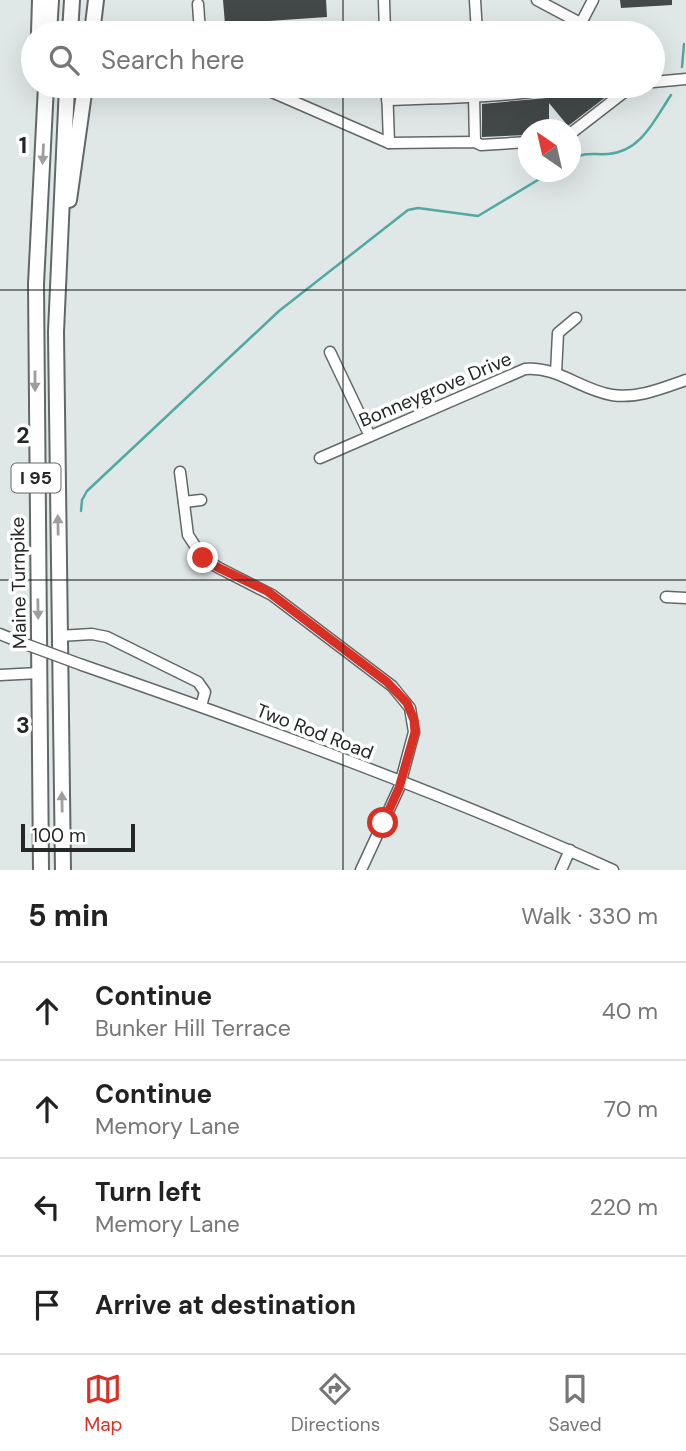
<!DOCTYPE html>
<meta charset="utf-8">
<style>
:root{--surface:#fff;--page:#f2f2f2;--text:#222;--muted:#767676;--line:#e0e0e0;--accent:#d93025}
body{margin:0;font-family:"DM Sans",sans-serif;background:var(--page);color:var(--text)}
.compass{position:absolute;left:518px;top:119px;width:63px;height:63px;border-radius:50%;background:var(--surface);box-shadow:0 7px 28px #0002;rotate:326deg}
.scale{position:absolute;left:21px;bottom:18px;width:114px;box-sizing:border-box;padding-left:7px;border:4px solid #252727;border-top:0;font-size:19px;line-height:24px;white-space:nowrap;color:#252727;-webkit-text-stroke:5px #fff;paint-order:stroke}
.stop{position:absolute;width:21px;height:21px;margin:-16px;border:5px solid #d93025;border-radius:50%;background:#fff}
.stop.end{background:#d93025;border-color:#fff;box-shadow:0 2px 7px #0008}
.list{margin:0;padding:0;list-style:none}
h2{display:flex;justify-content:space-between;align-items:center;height:91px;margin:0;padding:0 28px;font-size:30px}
h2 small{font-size:23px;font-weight:400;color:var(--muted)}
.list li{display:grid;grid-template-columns:46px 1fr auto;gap:21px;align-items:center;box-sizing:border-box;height:98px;padding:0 28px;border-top:2px solid var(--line)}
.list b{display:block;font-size:26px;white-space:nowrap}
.list p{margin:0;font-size:23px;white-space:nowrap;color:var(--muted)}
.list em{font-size:23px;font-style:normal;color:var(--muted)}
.icon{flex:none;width:38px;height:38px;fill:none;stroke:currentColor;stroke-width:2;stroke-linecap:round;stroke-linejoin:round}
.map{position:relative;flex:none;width:686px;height:870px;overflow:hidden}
.search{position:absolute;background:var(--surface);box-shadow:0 7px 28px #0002;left:21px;right:21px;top:21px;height:77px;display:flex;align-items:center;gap:18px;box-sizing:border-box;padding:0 24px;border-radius:38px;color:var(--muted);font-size:26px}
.sheet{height:483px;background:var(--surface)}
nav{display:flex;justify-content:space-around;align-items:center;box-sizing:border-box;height:98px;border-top:2px solid var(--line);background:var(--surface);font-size:19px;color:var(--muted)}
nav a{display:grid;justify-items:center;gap:4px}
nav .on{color:var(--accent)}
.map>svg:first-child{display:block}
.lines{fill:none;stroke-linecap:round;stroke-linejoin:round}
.stream{stroke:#51a8a5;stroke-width:2.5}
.building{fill:#434848}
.minor-casing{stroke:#626767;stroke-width:13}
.highway-casing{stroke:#626767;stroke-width:18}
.minor{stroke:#fff;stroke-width:10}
.highway{stroke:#fff;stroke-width:14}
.minor-bridge-casing{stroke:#626767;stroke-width:13;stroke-linecap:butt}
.minor-bridge{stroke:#fff;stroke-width:10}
.oneway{fill:#9d9e9e}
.route{stroke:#d93025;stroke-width:9}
.grid{fill:none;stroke:#252727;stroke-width:2;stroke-opacity:0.55}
.labels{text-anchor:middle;stroke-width:7;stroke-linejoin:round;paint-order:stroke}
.shield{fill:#fff;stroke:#666868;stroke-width:2}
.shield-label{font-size:18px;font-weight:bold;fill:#252727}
.street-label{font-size:19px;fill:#252727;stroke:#fff}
.grid-label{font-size:23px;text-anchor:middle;font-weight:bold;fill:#252727;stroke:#fff;stroke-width:7;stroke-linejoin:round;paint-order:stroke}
</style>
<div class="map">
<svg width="686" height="870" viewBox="0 0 686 870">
<rect width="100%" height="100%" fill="#e0e7e7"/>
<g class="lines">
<!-- stream -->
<g class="stream">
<polyline points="682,67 684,44"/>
<path d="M570 160C587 151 591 155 608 154 641 152 655 119 671 95"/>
<polyline points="81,511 82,500 87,491 279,311 408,210 418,208 478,216 551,172"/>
</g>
</g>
<!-- building -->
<g class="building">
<polygon points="223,0 326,0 327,17 225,24"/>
<polygon points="620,0 672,0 672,5 621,8"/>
<polygon points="562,86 620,86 568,126 549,103 549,130 528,130 528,135 482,137 482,104 547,98 558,91"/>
</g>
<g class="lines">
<!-- minor casing -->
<g class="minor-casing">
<g id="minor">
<polyline points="384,0 385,33"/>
<polyline points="475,0 477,33"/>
<polyline points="537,0 599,33"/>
<polyline points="198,4 200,33"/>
<polyline points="581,23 593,0"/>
<polyline points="199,27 213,33"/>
<polyline points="653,82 686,79"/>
<polyline points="258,86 389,143 475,142 481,145 528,142"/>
<polyline points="387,86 389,143"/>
<polyline points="474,96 475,142"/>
<path d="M387 100C413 99 540 97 553 86"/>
<polyline points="570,134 632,86"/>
<polyline points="330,352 370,436"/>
<polyline points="556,373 558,333 576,318"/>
<path d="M320 458 525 369C557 366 581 390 612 395 637 399 663 388 686 380"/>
<polyline points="180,472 188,535 203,558 219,568 272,595 392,686 410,708 414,732 399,788 361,870"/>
<polyline points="184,502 201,500"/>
<polyline points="666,597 686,598"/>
<polyline points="0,634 17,641"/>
<polyline points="59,636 92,634 107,637 198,682 205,692 201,706"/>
<path d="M82 665C261 727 440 792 613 870"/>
<polyline points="0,675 39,673"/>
<polyline points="561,870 570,850"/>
</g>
</g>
<!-- highway casing -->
<g class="highway-casing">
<g id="highway">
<polyline points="39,33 40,0"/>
<polyline points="49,33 51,0"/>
<polyline points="70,33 72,0"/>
<polyline points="92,33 96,0"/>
<polyline points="69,200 85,86"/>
<polyline points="41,870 36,284 46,86"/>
<polyline points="63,870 56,332 67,86"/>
</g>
</g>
<!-- minor -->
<use href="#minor" class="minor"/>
<!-- highway -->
<use href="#highway" class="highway"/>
<!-- minor-bridge casing -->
<g class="minor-bridge-casing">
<polyline id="minor-bridge" points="17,641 82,665"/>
</g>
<!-- minor-bridge -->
<use href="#minor-bridge" class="minor-bridge"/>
</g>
<!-- one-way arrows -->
<defs><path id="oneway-solid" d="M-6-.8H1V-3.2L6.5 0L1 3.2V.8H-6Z" transform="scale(1.75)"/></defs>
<g class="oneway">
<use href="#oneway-solid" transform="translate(43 154) rotate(93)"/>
<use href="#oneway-solid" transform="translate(35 381) rotate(90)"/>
<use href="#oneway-solid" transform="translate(58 525) rotate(-91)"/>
<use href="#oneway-solid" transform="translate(38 609) rotate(89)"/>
<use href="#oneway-solid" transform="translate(62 802) rotate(-91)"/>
</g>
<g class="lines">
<!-- route -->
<polyline class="route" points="203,558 219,568 267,591 387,682 407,703 414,720 415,732 399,788 383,823"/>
</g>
<!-- grid -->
<path class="grid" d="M343 0V33M343 86V870M0 290H686M0 580H686"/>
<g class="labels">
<!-- shield labels -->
<rect class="shield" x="11.5" y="463.5" width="49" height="29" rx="5"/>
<g class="shield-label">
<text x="36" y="484">I 95</text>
</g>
<!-- street labels -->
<g class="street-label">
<text transform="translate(435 389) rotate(-23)" y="7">Bonneygrove Drive</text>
<text transform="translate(18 583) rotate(-91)" y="7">Maine Turnpike</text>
<text transform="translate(315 731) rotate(21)" y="7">Two Rod Road</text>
</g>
</g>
<g class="grid-label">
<text x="23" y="153">1</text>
<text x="23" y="443">2</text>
<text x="23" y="733">3</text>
</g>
</svg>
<svg class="compass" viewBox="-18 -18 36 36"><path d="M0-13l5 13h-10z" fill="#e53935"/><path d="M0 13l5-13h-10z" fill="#767676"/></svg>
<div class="scale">100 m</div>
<div class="stop" style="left:383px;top:823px"></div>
<div class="stop end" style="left:203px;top:558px"></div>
<div class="search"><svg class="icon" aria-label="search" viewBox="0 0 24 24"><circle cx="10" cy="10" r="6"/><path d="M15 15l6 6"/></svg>Search here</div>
</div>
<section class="sheet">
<h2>5 min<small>Walk · 330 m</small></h2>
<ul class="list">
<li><svg class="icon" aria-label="ahead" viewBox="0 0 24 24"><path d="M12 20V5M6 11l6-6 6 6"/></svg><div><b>Continue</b><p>Bunker Hill Terrace</p></div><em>40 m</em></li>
<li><svg class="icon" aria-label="ahead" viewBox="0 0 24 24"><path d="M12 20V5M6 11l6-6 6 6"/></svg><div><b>Continue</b><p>Memory Lane</p></div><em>70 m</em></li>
<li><svg class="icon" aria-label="left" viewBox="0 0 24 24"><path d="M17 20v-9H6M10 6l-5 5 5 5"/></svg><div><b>Turn left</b><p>Memory Lane</p></div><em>220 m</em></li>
<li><svg class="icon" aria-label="arrive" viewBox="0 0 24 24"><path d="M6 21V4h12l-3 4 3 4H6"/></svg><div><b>Arrive at destination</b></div></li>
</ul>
</section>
<nav>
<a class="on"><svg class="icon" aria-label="map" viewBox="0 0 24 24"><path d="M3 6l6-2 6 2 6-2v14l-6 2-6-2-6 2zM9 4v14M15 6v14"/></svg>Map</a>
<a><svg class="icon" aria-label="directions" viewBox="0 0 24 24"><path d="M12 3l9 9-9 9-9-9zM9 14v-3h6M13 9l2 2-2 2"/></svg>Directions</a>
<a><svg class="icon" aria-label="saved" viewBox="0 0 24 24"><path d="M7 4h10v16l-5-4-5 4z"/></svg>Saved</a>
</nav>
